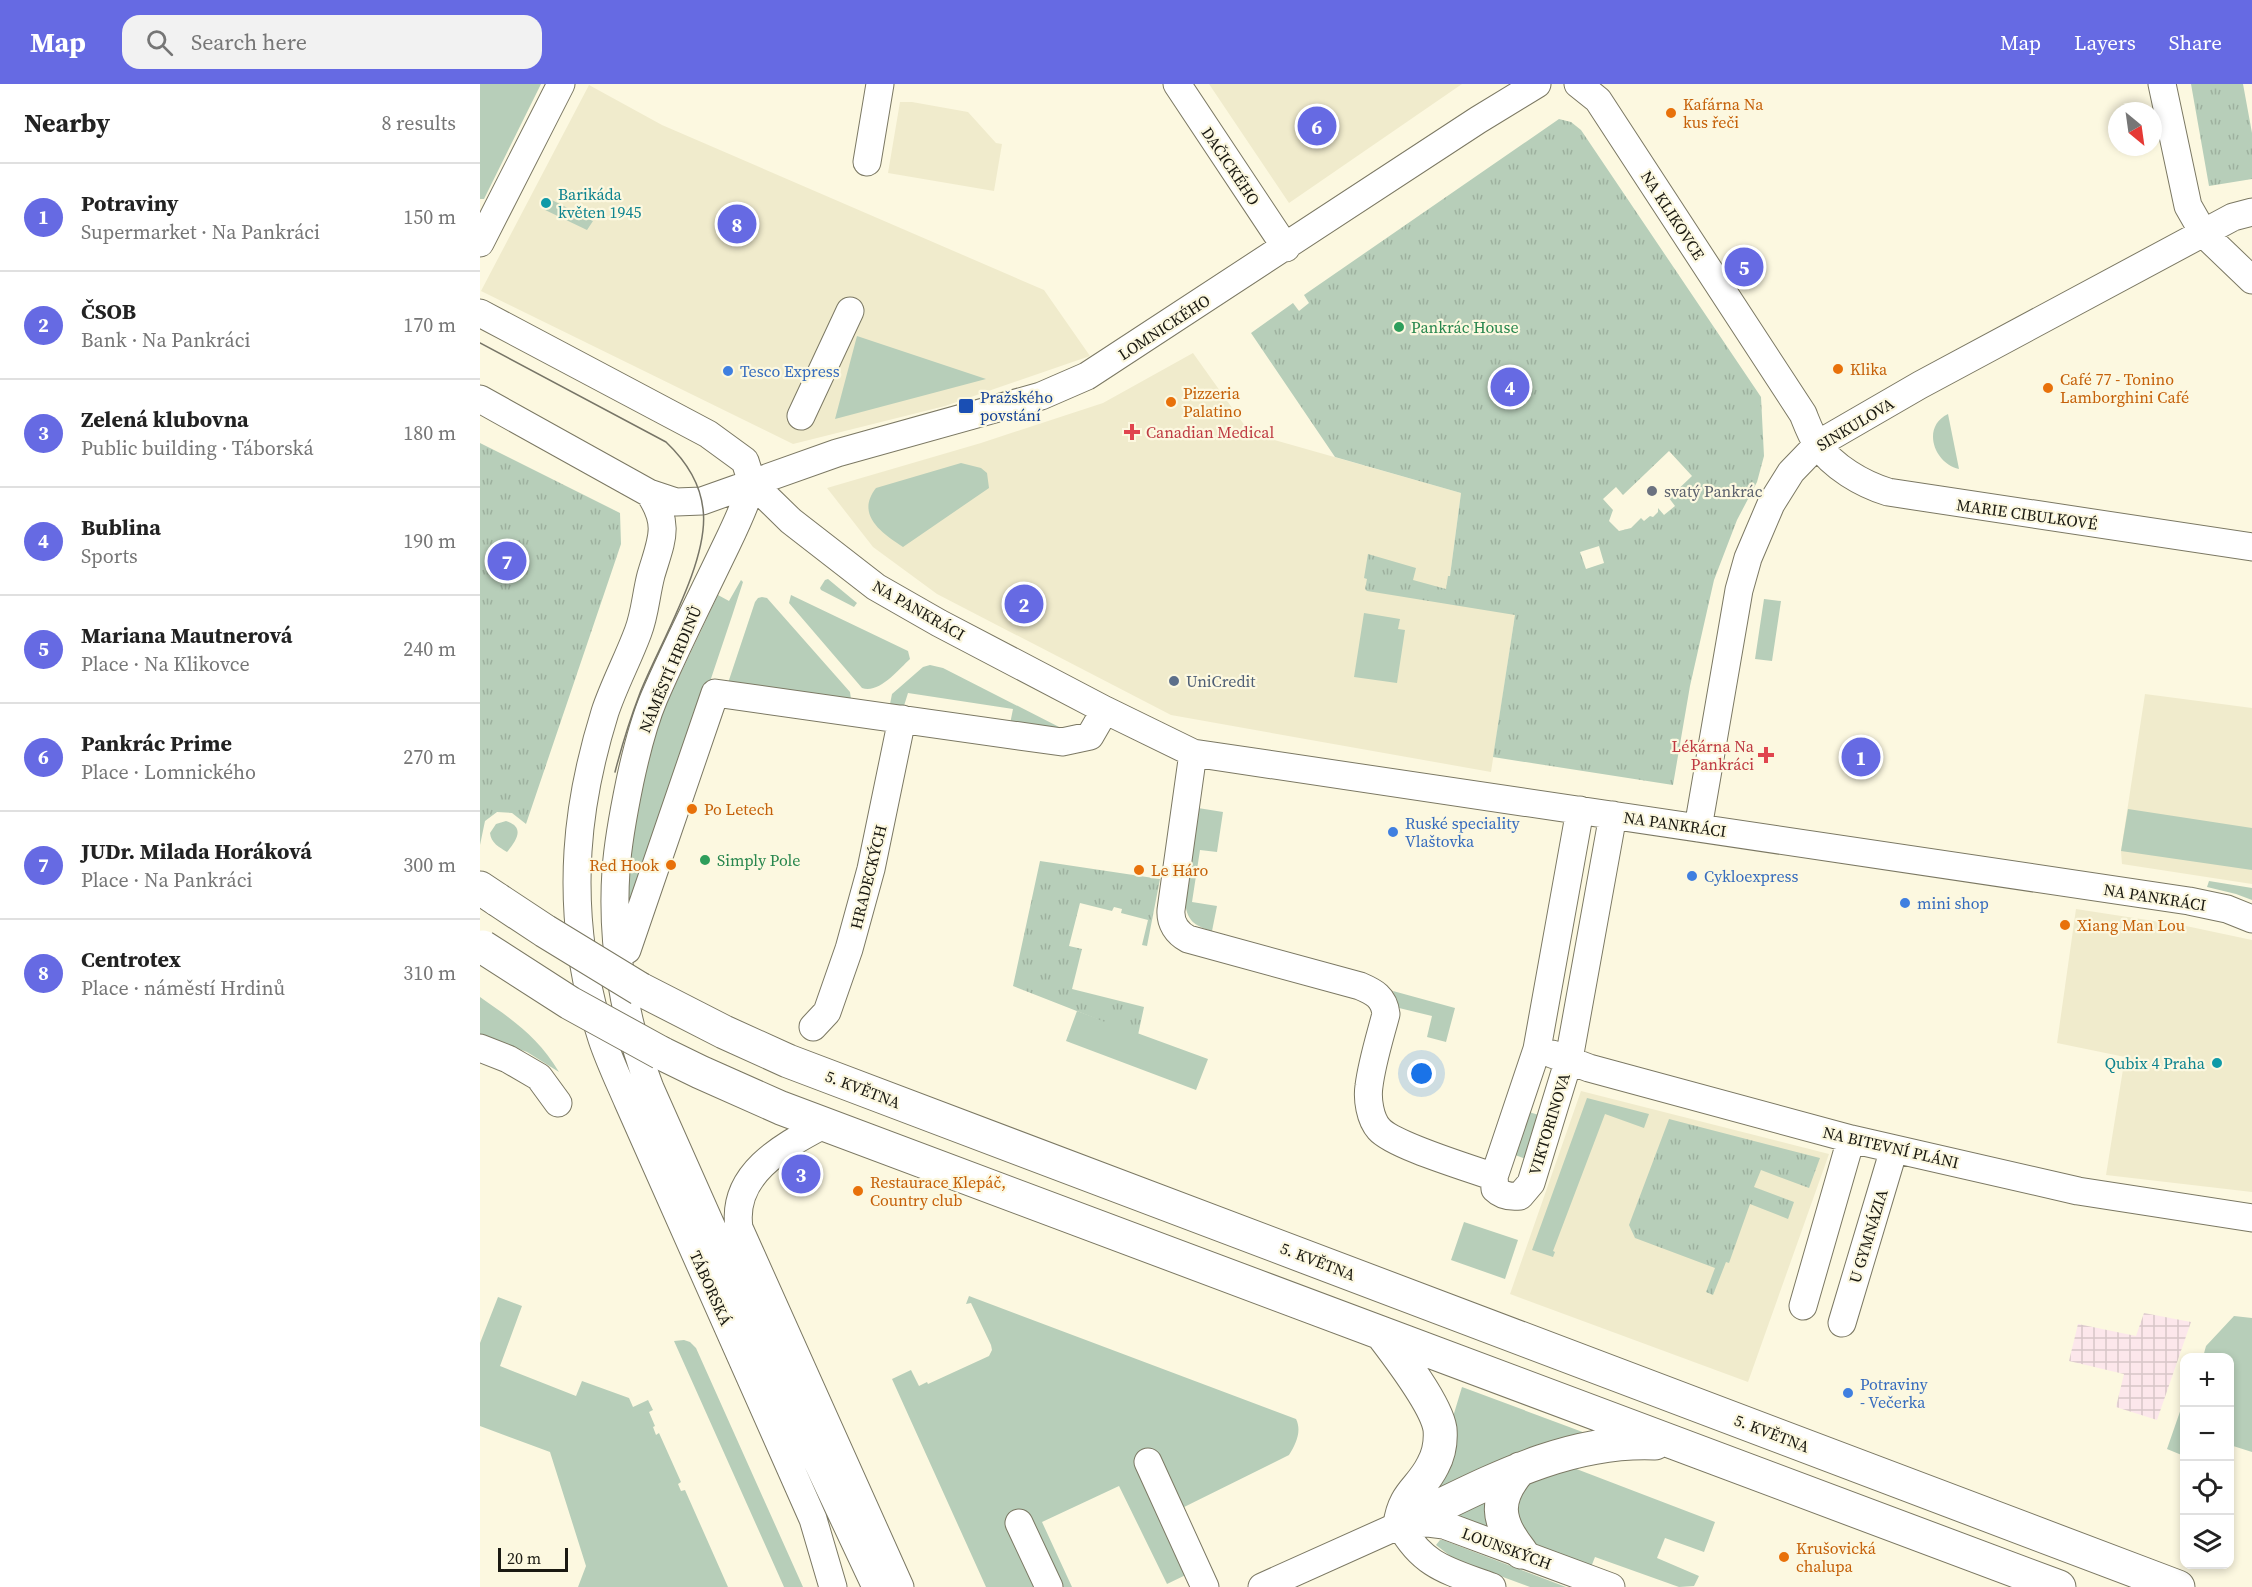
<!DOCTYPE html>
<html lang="en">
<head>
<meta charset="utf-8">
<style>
	:root { --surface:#fff; --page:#f2f2f2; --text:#222; --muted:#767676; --line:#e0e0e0; --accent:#666ae3 }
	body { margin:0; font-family:"Source Serif 4",serif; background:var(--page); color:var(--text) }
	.controls { position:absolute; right:18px; bottom:18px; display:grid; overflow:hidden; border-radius:12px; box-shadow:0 3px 9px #0003 }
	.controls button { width:54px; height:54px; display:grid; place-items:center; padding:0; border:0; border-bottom:2px solid var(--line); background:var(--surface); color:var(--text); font:30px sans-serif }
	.compass { position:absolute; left:1628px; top:18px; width:54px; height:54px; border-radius:50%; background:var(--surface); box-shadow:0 3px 9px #0003; rotate:151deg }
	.scale { position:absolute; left:18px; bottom:15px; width:70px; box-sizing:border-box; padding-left:6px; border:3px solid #1a1911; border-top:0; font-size:16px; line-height:21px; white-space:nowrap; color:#1a1911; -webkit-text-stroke:4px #fcf8e0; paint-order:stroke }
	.you { position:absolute; left:942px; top:990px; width:21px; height:21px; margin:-15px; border:4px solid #fff; border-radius:50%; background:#1a73e8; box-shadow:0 0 0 9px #1a73e833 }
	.badge { display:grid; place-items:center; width:39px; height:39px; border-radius:50%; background:var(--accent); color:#fff; font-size:20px; font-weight:700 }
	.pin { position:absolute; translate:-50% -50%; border:3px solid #fff; box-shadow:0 2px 6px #0006 }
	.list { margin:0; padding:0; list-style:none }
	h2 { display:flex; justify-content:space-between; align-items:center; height:78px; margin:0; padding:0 24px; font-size:26px }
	h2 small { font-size:20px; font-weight:400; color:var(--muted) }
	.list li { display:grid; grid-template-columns:39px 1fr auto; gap:18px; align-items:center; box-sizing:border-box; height:108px; padding:0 24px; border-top:2px solid var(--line) }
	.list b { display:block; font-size:22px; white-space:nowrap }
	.list p { margin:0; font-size:20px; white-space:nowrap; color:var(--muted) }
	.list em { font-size:20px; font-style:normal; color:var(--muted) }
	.icon { flex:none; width:33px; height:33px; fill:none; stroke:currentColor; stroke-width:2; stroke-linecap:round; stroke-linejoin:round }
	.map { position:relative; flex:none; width:1772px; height:1503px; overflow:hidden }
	header { display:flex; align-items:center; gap:36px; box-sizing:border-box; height:84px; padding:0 30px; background:var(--accent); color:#fff }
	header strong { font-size:28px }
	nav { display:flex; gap:33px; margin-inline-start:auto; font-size:21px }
	.search { width:420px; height:54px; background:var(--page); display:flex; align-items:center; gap:15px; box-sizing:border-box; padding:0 21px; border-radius:18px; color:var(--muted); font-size:22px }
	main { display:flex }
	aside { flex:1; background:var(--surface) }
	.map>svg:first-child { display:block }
	.built { fill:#f0ebcc }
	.industrial { fill:url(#industrial-grid) }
	.green { fill:#b7ceb9 }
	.park { fill:url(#park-tufts); fill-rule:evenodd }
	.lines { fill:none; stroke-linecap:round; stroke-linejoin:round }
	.minor-casing { stroke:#7b7863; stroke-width:29 }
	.major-casing { stroke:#7b7863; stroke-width:35 }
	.minor { stroke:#fff; stroke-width:27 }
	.major { stroke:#fff; stroke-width:33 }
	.tram { stroke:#777567; stroke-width:1.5 }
	.major-bridge-casing { stroke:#7b7863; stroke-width:35; stroke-linecap:butt }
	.major-bridge { stroke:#fff; stroke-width:33 }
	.food-dot { fill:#e8710a; stroke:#fcf8e0; stroke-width:2 }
	.culture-dot { fill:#0f9aa8; stroke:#fcf8e0; stroke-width:2 }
	.leisure-dot { fill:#2e9e5b; stroke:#fcf8e0; stroke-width:2 }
	.shop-dot { fill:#3f7fe0; stroke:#fcf8e0; stroke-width:2 }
	.transit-dot { fill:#1a4fb4; stroke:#fcf8e0; stroke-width:2 }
	.health-dot { fill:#e0444e; stroke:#fcf8e0; stroke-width:2 }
	.worship-dot { fill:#6b7280; stroke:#fcf8e0; stroke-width:2 }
	.service-dot { fill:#5c6f8a; stroke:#fcf8e0; stroke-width:2 }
	.labels { text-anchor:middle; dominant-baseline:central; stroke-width:4.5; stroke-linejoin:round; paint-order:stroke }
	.food-label { font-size:16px; fill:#c56008; stroke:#fcf8e0; text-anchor:start }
	.street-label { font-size:16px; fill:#1a1911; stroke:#fcf8e0 }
	.culture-label { font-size:16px; fill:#0d838f; stroke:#fcf8e0; text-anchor:start }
	.leisure-label { font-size:16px; fill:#27864d; stroke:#fcf8e0; text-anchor:start }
	.shop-label { font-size:16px; fill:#366cbe; stroke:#fcf8e0; text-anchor:start }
	.transit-label { font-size:16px; fill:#164399; stroke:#fcf8e0; text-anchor:start }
	.health-label { font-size:16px; fill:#be3a42; stroke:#fcf8e0; text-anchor:start }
	.worship-label { font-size:16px; fill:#5b616d; stroke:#fcf8e0; text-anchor:start }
	.service-label { font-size:16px; fill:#4e5e75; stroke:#fcf8e0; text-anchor:start }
</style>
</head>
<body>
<header>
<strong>Map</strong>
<div class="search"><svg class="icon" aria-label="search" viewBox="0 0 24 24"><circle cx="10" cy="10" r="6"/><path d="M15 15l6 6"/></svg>Search here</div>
<nav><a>Map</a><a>Layers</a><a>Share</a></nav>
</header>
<main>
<aside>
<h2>Nearby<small>8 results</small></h2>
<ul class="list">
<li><span class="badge">1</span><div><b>Potraviny</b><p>Supermarket · Na Pankráci</p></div><em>150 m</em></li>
<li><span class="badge">2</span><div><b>ČSOB</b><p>Bank · Na Pankráci</p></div><em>170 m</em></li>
<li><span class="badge">3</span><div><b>Zelená klubovna</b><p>Public building · Táborská</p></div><em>180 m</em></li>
<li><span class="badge">4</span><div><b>Bublina</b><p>Sports</p></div><em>190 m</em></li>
<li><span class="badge">5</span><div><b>Mariana Mautnerová</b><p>Place · Na Klikovce</p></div><em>240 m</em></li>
<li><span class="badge">6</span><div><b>Pankrác Prime</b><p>Place · Lomnického</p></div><em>270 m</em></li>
<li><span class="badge">7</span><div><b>JUDr. Milada Horáková</b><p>Place · Na Pankráci</p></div><em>300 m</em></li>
<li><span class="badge">8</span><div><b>Centrotex</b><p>Place · náměstí Hrdinů</p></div><em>310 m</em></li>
</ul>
</aside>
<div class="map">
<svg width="1772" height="1503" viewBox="0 0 1772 1503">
	<defs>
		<pattern id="industrial-grid" width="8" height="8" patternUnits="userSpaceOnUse" patternTransform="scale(1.5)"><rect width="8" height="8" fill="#fce7eb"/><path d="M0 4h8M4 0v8" fill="none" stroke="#d7c6c8"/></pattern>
		<pattern id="park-tufts" width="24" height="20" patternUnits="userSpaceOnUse" patternTransform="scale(1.5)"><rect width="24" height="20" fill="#b7ceb9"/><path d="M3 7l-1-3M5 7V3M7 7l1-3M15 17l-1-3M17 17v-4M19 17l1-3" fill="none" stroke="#9db09e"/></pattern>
	</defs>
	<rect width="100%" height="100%" fill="#fcf8e0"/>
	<path class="built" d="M 729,0 L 982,0 L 809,119 Z
		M 109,1 L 182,41 L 564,206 L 610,272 L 465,322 L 313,360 L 1,207 Z
		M 420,18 L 432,18 L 488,28 L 516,59 L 522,60 L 514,107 L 408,89 Z
		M 713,269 L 770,349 L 981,409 L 970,492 L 1035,531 L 1011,688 L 691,631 L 457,510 L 393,463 L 347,404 L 501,359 L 623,319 Z
		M 1665,610 L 1772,624 L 1772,800 L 1642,780 L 1641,767 Z
		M 1596,825 L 1706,842 L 1772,856 L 1772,1108 L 1626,1091 L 1645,973 L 1577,959 Z
		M 1101,1007 L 1349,1070 L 1268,1298 L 1030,1210 Z"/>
	<path class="industrial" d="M 1664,1229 L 1711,1238 L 1677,1336 L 1636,1323 L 1644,1290 L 1589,1277 L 1598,1240 L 1656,1252 Z"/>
	<path class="green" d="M 0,0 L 61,0 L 4,115 L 0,115 Z
		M 68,114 L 113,137 L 107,146 L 63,125 Z
		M 377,252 L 506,295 L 355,335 Z
		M 1468,330 L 1479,385 C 1454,379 1441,343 1468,330 Z
		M 481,379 L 501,384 L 507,389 L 509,404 L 423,463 C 402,449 375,431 396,404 Z
		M 348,495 L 377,519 L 374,523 L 341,506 L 340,504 L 345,496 Z
		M 261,496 L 263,498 L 252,532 L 147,845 L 143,764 L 171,652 L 238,511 L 249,517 Z
		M 311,511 L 428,567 L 430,575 C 418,586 399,610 382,604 L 309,519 Z
		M 282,513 L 287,514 L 370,608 L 371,615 L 248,599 L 275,518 L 278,514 Z
		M 1284,515 L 1301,517 L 1292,577 L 1275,575 Z
		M 884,529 L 920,535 L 918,545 L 925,546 L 917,599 L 874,593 Z
		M 450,581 L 463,584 L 583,645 L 530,640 L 533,625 L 428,609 L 423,625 L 410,620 L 412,610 L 443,583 Z
		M 718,724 L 743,728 L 737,768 L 720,766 L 712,818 L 737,822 L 732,847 C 714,842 706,836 705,816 Z
		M 1648,725 L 1772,744 L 1772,786 L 1641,767 Z
		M 26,737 C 46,743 36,757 27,768 C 19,763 11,759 10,749 L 16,740 Z
		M 1729,797 L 1772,804 L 1772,816 L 1756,810 L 1727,803 Z
		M 913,907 L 975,924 L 966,958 L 947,953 L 952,932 L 919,924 Z
		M 0,913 C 33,936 58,953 79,988 L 47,968 L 0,951 Z
		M 597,927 L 728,975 L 716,1006 L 586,957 Z
		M 1107,1014 L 1169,1030 L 1164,1044 L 1125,1030 L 1073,1167 L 1075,1168 L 1073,1173 L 1052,1166 Z
		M 1049,1028 L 1062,1032 L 1049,1076 L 1035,1071 Z
		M 984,1138 L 1038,1156 L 1025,1195 L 971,1176 Z
		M 489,1212 L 816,1335 C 822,1347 816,1360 809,1371 L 690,1430 L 714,1487 L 687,1500 L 639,1402 L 562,1438 L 592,1503 L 506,1503 L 412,1295 L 431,1286 L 439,1302 L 447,1298 L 448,1300 L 509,1272 L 512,1266 L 511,1261 L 491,1219 L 486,1220 Z
		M 18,1213 L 42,1222 L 20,1282 L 96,1312 L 102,1297 L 149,1314 L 153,1323 L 168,1316 L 173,1326 L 169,1328 L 175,1342 L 173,1343 L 176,1351 L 179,1349 L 201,1398 L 198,1400 L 201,1407 L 205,1406 L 248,1503 L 98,1503 L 106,1482 L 70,1368 L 0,1342 L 0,1259 Z
		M 1754,1232 L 1772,1234 L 1772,1368 L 1750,1361 L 1750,1274 L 1723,1273 L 1726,1262 Z
		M 204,1256 L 210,1258 L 216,1264 L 323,1503 L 304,1503 L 194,1257 Z
		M 982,1303 L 1108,1350 L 935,1421 L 972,1336 Z
		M 1704,1316 L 1704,1372 L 1687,1365 Z
		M 1086,1381 L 1235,1438 L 1224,1468 L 1185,1454 L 1177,1474 L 1219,1492 L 1214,1502 L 1199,1503 L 1115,1473 L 1109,1488 L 1043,1455 L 1034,1414 L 1039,1403 Z
		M 1009,1412 L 1012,1448 L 967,1432 Z
		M 960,1456 L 963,1456 L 1086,1503 L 1050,1503 L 974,1475 L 956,1461 Z"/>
	<path class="park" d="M 1711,0 L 1763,0 L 1772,49 L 1772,95 L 1729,102 Z
		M 1079,35 L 1091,38 L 1101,46 L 1281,313 L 1284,372 L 1277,398 L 1257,436 L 1234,496 L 1210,602 L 1193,701 L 1013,673 L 1035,531 L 887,507 L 885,505 L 887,495 L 884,494 L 888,470 L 936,484 L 933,496 L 966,505 L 968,492 L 970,492 L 981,409 L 855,373 L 771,249 L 813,219 L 819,227 L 829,219 L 824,211 ZM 1189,367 L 1212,392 L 1189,414 L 1195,422 L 1184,431 L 1178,424 L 1178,428 L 1173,433 L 1170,432 L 1164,437 L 1161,434 L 1151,444 L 1139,447 L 1129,437 L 1133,426 L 1123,415 L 1136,403 L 1143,411 ZM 1119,462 L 1124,479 L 1106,485 L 1100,468 Z
		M 0,359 L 140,429 L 141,460 L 46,740 L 32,729 L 17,728 L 5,737 L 0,761 Z
		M 560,777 L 680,795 L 667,862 L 662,861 L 668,836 L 641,829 L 642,825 L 634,823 L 632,827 L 600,819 L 589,862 L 602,865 L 592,905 L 664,923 L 658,951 L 533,902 Z
		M 1189,1035 L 1340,1074 L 1329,1104 L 1281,1086 L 1274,1103 L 1314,1118 L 1308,1135 L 1270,1120 L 1249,1179 L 1246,1178 L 1233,1211 L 1226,1208 L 1235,1184 L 1155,1154 L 1149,1141 Z"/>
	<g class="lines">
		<g class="minor-casing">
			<path id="minor" d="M 697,0 L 806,164
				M 1098,0 L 1118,16 L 1323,330 C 1327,340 1331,351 1337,360 C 1353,383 1382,400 1408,408 L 1772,463
				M 1682,0 L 1708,122 L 1724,150 L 1772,196
				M 387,78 L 400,0
				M 0,159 L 81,0
				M 0,229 L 228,350 L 265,377 L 272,399 L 311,437 L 396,503 L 459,539 L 625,626 L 713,669 L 1709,817 L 1747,825 L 1772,835
				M 0,315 L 169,409 L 196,418 L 222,417 L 357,369 L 561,312 L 607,292 L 998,36 L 1057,0
				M 321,332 L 370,227
				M 272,399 C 265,424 253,447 242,470 C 219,518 195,565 174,614 C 163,640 156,669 150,697 C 144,726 138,756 136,786 C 131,859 144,936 170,1004 L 318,1337 L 396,1503
				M 169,409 C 191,441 181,457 171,491 C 166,510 165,530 158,548 C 148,575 134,601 125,628 C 111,673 101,719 98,767 C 94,831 102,893 122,955 C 129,976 139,997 148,1018 L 333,1435 L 353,1503
				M 713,669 L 691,826 C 690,839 697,849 708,855 L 880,902 C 894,908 904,913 906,930 C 900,953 892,978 889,1002 C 887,1015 890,1035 899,1045 C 914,1062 990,1084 1014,1093
				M 1100,726 L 1057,965 L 1014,1093 L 1015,1105 C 1022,1112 1031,1113 1040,1112 L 1051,1099 L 1089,975 L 1133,731
				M 1218,744 L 1259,506 L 1268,474 L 1291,420 L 1311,388 L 1338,360 L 1440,301 L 1753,133 L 1772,128
				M 147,866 L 235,609 L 582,658 L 610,652 L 625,626
				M 333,943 L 347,928 L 369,865 L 391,785 L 422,635
				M 0,964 L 28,975 L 59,993 L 78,1019
				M 1072,970 L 1109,984 L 1371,1055 L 1598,1107 L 1772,1134
				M 345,1040 C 304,1062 251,1089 259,1144 L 420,1503
				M 1323,1222 L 1371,1055
				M 1362,1239 L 1414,1065
				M 668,1378 L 725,1503
				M 539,1439 L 569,1503
				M 920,1441 C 943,1483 969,1487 1012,1503
				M 782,1503 L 920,1441 L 948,1439 L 964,1441 L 1131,1503"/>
		</g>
		<g class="major-casing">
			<path id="major" d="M 0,804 L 18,816
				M 160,905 L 244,948 L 308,977 L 1698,1503
				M 181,969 L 220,988 L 301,1024 L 1579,1503
				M 902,1250 C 918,1271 956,1320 960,1345 C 961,1357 959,1370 953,1381 C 941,1406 924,1409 920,1441
				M 1040,1385 C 1014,1415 1016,1437 1041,1468
				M 920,1441 C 1001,1403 1082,1355 1175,1359"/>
		</g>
		<use href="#minor" class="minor"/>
		<use href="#major" class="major"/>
		<path class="tram" d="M 0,259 L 186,358 C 205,376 220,398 223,425 C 230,476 179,561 160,609 C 150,635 142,661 135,688"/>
		<g class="major-bridge-casing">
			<path id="major-bridge" d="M 18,816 L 65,847 L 160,905
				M 3,863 L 90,919 L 181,969"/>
		</g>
		<use href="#major-bridge" class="major-bridge"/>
	</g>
	<g class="food-dot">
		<circle cx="1191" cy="29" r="6"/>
		<circle cx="1358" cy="285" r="6"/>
		<circle cx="1568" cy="304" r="6"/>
		<circle cx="691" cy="318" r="6"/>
		<circle cx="212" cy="725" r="6"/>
		<circle cx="191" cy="781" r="6"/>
		<circle cx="659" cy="786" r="6"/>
		<circle cx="1585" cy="841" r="6"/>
		<circle cx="378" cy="1107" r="6"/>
		<circle cx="1304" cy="1473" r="6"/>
	</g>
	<g class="culture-dot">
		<circle cx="66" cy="119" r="6"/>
		<circle cx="1737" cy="979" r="6"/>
	</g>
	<g class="leisure-dot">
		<circle cx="919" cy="243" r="6"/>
		<circle cx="225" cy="776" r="6"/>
	</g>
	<g class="shop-dot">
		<circle cx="248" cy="287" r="6"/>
		<circle cx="913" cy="748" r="6"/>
		<circle cx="1212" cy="792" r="6"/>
		<circle cx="1425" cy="819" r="6"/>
		<circle cx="1368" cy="1309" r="6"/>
	</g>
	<rect class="transit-dot" x="478" y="314" width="16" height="16" rx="3"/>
	<g class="health-dot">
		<path d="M649 339h6v6h6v6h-6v6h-6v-6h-6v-6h6z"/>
		<path d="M1283 662h6v6h6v6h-6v6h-6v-6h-6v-6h6z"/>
	</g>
	<circle class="worship-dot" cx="1172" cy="407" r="6"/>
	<circle class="service-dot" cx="694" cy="597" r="6"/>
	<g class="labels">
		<g class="food-label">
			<text x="1203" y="20">Kafárna Na<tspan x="1203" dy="18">kus řeči</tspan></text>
			<text x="1370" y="285">Klika</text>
			<text x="1580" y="295">Café 77 - Tonino<tspan x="1580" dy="18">Lamborghini Café</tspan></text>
			<text x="703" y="309">Pizzeria<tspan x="703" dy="18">Palatino</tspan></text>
			<text x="224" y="725">Po Letech</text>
			<text x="179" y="781" text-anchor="end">Red Hook</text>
			<text x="671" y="786">Le Háro</text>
			<text x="1597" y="841">Xiang Man Lou</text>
			<text x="390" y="1098">Restaurace Klepáč,<tspan x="390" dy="18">Country club</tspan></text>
			<text x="1316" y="1464">Krušovická<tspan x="1316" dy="18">chalupa</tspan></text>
		</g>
		<g class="street-label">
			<text transform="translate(751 82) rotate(56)">DAČICKÉHO</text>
			<text transform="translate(1193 131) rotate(57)">NA KLIKOVCE</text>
			<text transform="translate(684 243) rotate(-33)">LOMNICKÉHO</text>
			<text transform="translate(1375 340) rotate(-31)">SINKULOVA</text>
			<text transform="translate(1547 430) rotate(8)">MARIE CIBULKOVÉ</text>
			<text transform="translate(439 526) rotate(30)">NA PANKRÁCI</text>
			<text transform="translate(190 585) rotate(-67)">NÁMĚSTÍ HRDINŮ</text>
			<text transform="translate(1195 740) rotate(8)">NA PANKRÁCI</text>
			<text transform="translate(388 793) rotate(-76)">HRADECKÝCH</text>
			<text transform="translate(1675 813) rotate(9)">NA PANKRÁCI</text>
			<text transform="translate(383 1005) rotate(21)">5. KVĚTNA</text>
			<text transform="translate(1069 1040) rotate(-73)">VIKTORINOVA</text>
			<text transform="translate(1411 1063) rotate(13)">NA BITEVNÍ PLÁNI</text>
			<text transform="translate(1388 1152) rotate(-73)">U GYMNÁZIA</text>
			<text transform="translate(838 1177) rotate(21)">5. KVĚTNA</text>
			<text transform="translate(231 1204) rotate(66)">TÁBORSKÁ</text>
			<text transform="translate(1292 1349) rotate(21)">5. KVĚTNA</text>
			<text transform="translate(1027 1464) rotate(20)">LOUNSKÝCH</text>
		</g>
		<g class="culture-label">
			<text x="78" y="110">Barikáda<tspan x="78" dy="18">květen 1945</tspan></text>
			<text x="1725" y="979" text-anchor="end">Qubix 4 Praha</text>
		</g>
		<g class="leisure-label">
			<text x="931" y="243">Pankrác House</text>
			<text x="237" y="776">Simply Pole</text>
		</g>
		<g class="shop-label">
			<text x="260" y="287">Tesco Express</text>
			<text x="925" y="739">Ruské speciality<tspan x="925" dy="18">Vlaštovka</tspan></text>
			<text x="1224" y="792">Cykloexpress</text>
			<text x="1437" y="819">mini shop</text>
			<text x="1380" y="1300">Potraviny<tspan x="1380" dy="18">- Večerka</tspan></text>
		</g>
		<g class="transit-label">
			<text x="500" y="313">Pražského<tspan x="500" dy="18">povstání</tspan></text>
		</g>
		<g class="health-label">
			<text x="666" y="348">Canadian Medical</text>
			<text x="1274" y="662" text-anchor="end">Lékárna Na<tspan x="1274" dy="18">Pankráci</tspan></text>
		</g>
		<g class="worship-label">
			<text x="1184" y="407">svatý Pankrác</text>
		</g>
		<g class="service-label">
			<text x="706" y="597">UniCredit</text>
		</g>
	</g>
</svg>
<div class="controls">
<button>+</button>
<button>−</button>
<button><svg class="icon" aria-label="locate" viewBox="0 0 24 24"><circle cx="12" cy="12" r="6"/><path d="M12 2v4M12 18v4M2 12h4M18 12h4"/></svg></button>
<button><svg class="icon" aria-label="layers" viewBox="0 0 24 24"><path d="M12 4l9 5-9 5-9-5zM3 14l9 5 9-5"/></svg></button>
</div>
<svg class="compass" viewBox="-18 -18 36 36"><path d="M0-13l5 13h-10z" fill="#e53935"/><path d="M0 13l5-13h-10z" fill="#767676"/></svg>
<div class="scale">20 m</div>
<div class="you"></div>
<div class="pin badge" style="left:1381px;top:673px">1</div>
<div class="pin badge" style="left:544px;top:520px">2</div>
<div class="pin badge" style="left:321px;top:1090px">3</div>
<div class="pin badge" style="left:1030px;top:303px">4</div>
<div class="pin badge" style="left:1264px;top:183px">5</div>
<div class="pin badge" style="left:837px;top:42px">6</div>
<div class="pin badge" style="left:27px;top:477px">7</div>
<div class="pin badge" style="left:257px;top:140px">8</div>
</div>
</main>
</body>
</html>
